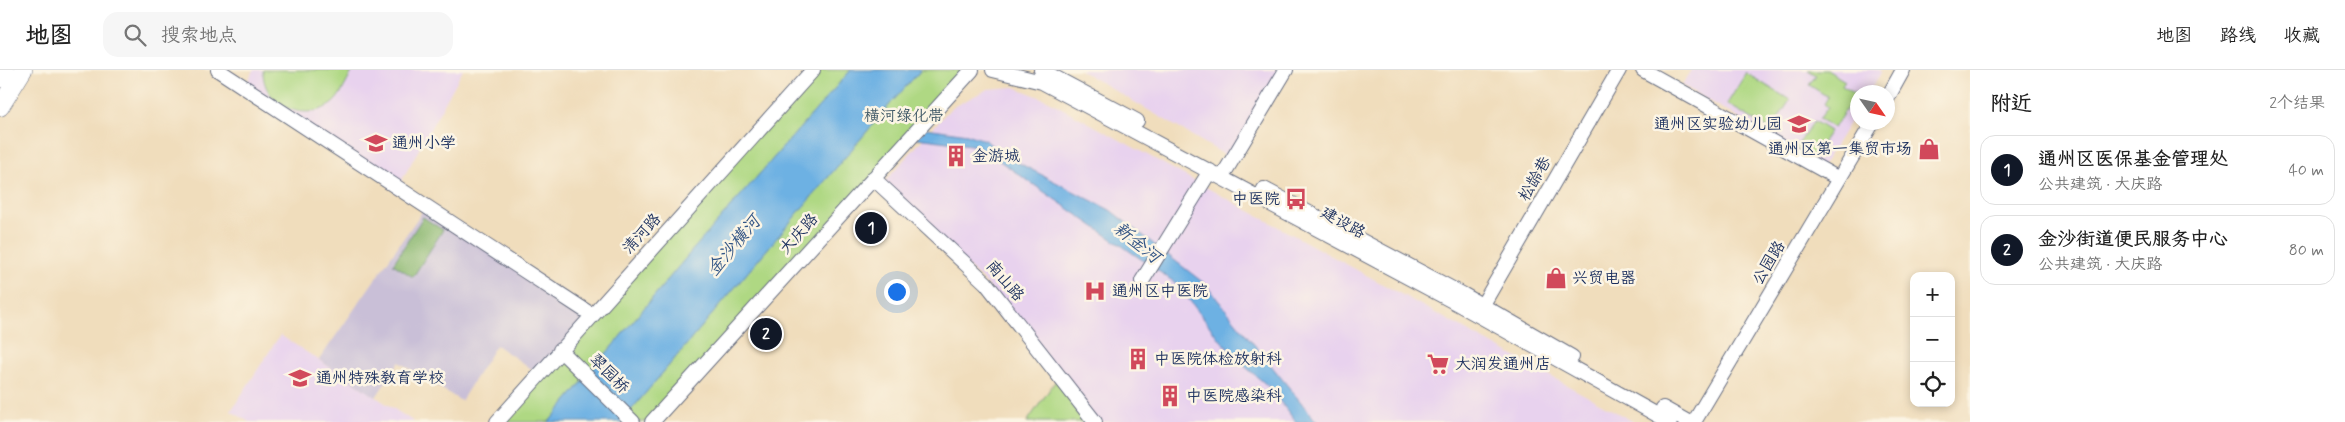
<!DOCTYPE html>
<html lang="zh">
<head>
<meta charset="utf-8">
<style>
	:root { --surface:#fff; --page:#f6f6f6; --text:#222; --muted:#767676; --line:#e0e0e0; --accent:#111827 }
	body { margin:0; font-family:Mynerve,"LXGW WenKai TC",sans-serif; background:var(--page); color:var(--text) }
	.controls { position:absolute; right:15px; bottom:15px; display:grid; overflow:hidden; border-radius:10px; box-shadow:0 2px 8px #0003 }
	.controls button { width:45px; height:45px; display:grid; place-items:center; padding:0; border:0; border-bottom:1px solid var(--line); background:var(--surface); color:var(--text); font:25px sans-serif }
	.compass { position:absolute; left:1850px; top:15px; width:45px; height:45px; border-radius:50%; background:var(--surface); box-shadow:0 2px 8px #0003; rotate:124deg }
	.you { position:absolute; left:896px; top:221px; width:18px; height:18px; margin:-12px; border:4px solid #fff; border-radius:50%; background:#1a73e8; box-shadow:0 0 0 8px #1a73e833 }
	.badge { display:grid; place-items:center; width:32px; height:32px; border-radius:50%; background:var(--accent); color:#fff; font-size:16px; font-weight:700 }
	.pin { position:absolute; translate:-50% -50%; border:2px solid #fff; box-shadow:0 1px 5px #0006 }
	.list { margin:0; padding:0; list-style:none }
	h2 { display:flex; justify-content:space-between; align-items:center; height:65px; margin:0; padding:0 20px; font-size:21px }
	h2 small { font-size:16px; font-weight:400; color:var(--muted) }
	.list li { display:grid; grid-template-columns:32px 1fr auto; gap:15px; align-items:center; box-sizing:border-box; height:70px; margin:0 10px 10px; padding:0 10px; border:1px solid var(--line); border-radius:15px }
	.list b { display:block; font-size:19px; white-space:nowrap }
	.list p { margin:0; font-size:16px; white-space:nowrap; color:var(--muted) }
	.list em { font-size:16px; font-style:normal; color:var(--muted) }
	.icon { flex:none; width:28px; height:28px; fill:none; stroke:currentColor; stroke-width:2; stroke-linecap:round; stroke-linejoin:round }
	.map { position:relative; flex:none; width:1970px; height:352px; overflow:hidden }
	header { display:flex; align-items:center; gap:30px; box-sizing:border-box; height:70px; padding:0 25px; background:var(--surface); border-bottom:1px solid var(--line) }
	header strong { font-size:24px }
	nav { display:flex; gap:28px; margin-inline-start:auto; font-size:18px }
	.search { width:350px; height:45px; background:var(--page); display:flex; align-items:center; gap:12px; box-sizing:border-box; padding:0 18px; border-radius:15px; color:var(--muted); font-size:19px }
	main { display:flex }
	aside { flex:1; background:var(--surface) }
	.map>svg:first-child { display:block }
	.built { fill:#e8d2ee }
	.industrial { fill:#c9bfd7 }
	.green { fill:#afd883; stroke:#658470 }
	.forest { fill:#8bb871; stroke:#537468 }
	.water { fill:#6db1e3; stroke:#4470a0 }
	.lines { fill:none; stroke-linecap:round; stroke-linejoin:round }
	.minor-casing { stroke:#666c7f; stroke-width:16 }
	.major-casing { stroke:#666c7f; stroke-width:19 }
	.minor { stroke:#fff; stroke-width:14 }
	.major { stroke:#fff; stroke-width:18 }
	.labels { text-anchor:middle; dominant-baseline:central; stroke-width:5; stroke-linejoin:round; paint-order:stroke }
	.park-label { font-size:16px; fill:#405967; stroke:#fcf5e5 }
	.poi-label { font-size:16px; fill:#1b2f5e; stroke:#fcf5e5; text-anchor:start }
	.street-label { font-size:16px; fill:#1b2f5e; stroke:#fcf5e5 }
	.water-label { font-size:18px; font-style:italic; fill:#345686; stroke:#fcf5e5 }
</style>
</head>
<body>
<header>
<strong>地图</strong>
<div class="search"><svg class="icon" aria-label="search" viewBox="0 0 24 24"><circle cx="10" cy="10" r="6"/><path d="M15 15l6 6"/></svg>搜索地点</div>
<nav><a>地图</a><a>路线</a><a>收藏</a></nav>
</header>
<main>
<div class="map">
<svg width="1970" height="352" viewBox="0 0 1970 352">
	<rect width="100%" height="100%" fill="#fcf5e5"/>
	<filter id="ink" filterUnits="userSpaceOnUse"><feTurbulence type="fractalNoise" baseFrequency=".02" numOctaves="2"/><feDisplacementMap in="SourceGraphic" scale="10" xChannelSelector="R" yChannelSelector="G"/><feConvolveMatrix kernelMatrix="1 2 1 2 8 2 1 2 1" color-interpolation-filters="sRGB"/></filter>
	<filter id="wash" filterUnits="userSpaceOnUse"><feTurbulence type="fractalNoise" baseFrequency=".0096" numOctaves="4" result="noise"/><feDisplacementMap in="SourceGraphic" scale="20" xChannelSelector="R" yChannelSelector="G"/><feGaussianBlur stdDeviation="1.12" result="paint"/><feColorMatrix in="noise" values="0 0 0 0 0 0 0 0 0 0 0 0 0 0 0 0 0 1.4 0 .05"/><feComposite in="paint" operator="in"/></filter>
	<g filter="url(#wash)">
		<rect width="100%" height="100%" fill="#f0ddbc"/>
		<path class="built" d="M 253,0 L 463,0 L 398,117 L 247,14 Z
			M 1080,0 L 1282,0 L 1230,88 Z
			M 1691,0 L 1879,0 L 1881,3 L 1869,22 L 1858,22 L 1857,40 L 1822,97 L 1682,15 Z
			M 1014,17 L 1047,30 L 1634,352 L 1027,352 L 1059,306 L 986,213 L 881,116 L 951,38 L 988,19 Z
			M 280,265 L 376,327 L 414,352 L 249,352 L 231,341 Z"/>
		<path class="industrial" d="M 426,136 L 592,245 L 539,304 L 496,275 L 461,331 L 399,292 L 376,327 L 319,290 Z"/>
		<path class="green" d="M 263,0 L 353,0 C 347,11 340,29 330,35 C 301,53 262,34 263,0 Z
			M 813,0 L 851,0 L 690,183 L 549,352 L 498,352 Z
			M 921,0 L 972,0 L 652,352 L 621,352 L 891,33 Z
			M 1808,0 L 1827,0 L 1845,11 L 1842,16 L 1856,24 L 1834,58 L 1819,49 L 1828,37 L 1824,34 L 1828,27 L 1809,15 L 1816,5 Z
			M 1746,3 L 1790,30 L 1771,60 L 1727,34 Z
			M 1814,51 L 1830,61 L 1812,89 L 1795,79 Z
			M 1059,306 L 1095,352 L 1027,352 Z"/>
		<path class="forest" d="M 423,147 L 443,160 L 413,207 L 393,194 Z"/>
		<path class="water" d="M 851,0 L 921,0 L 891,33 L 621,352 L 549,352 L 690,183 Z
			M 926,58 L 967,64 L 985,70 L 1005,86 L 1110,140 L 1205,214 L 1317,352 L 1296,352 L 1268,316 L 1241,293 L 1217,266 L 1177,214 L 978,76 L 917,68 Z"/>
	</g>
	<g filter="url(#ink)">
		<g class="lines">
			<g class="minor-casing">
				<path id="minor" d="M 218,0 L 592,245
					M 993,0 L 1042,12 L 1458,234 L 1670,352
					M 1041,0 L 1137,51
					M 1643,0 L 1839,109
					M 1888,27 L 1903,0
					M 1226,100 L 1286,0
					M 873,108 L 986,213 L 1095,352
					M 1264,119 L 1464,225 L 1572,287
					M 1142,211 L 1210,101
					M 1482,236 L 1619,0
					M 560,280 L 633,352
					M 1663,338 L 1688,352
					M 497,352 L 813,0
					M 652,352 L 972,0
					M 1694,352 L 1873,52"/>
			</g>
			<g class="major-casing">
				<path id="major" d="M 0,8 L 5,0
					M 0,37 L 23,0"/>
			</g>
			<use href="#minor" class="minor"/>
			<use href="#major" class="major"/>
		</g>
	</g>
	<defs>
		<g id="school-bare" transform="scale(1.725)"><path d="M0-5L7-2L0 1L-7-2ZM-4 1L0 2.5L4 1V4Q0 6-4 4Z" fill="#d1495b" stroke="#fcf5e5" stroke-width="2.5" paint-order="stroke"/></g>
		<g id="shop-bare" transform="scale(1.725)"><path d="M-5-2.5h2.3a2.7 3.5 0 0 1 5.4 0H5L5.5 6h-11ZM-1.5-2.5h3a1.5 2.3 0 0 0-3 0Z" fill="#d1495b" stroke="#fcf5e5" stroke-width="2.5" paint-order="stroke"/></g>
		<g id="building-bare" transform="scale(1.725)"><path d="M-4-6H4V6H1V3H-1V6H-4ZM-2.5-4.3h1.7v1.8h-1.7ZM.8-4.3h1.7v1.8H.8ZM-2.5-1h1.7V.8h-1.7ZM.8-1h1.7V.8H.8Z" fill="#d1495b" stroke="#fcf5e5" stroke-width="2.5" paint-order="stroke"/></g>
		<g id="bus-bare" transform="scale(1.725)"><path d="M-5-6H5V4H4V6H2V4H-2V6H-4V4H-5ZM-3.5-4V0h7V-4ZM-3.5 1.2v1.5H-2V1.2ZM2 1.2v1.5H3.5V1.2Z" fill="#d1495b" stroke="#fcf5e5" stroke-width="2.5" paint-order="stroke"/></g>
		<g id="hospital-bare" transform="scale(1.725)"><path d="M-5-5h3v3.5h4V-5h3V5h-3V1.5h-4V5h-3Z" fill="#d1495b" stroke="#fcf5e5" stroke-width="2.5" paint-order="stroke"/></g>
		<g id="supermarket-bare" transform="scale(1.725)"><path d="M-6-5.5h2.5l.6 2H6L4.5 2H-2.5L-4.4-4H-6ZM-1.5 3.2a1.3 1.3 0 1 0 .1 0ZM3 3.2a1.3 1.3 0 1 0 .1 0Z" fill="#d1495b" stroke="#fcf5e5" stroke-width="2.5" paint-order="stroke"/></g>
	</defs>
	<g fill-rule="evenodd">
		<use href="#school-bare" x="1799" y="54"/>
		<use href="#school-bare" x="376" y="73"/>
		<use href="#shop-bare" x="1929" y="79"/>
		<use href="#building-bare" x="956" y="86"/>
		<use href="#bus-bare" x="1296" y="129"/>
		<use href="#shop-bare" x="1556" y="208"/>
		<use href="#hospital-bare" x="1095" y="221"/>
		<use href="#building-bare" x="1138" y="289"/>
		<use href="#supermarket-bare" x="1438" y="294"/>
		<use href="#school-bare" x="300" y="308"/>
		<use href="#building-bare" x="1170" y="326"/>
	</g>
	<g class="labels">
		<g class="park-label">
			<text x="904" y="46">横河绿化带</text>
		</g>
		<g class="poi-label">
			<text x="1782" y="54" text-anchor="end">通州区实验幼儿园</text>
			<text x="392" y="73">通州小学</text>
			<text x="1912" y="79" text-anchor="end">通州区第一集贸市场</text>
			<text x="972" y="86">金游城</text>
			<text x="1280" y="129" text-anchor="end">中医院</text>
			<text x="1572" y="208">兴贸电器</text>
			<text x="1112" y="221">通州区中医院</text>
			<text x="1154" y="289">中医院体检放射科</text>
			<text x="1455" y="294">大润发通州店</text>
			<text x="316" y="308">通州特殊教育学校</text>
			<text x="1186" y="326">中医院感染科</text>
		</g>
		<g class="street-label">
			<text transform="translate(1535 109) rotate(-60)">松龄巷</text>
			<text transform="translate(1343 153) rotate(29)">建设路</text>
			<text transform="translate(642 164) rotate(-48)">清河路</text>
			<text transform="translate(799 164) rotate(-48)">大庆路</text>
			<text transform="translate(1769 193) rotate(-59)">公园路</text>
			<text transform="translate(1005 211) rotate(49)">南山路</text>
			<text transform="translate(609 304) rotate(45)">翠园桥</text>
		</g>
		<g class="water-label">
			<text transform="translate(1137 173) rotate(39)">新金河</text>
			<text transform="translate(734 176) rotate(-50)">金沙横河</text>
		</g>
	</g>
</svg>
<div class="controls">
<button>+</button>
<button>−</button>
<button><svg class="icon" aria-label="locate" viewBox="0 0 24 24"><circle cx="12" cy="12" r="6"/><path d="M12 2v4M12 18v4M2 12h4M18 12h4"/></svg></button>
</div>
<svg class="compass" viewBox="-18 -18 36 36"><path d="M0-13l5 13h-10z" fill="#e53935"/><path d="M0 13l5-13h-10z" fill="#767676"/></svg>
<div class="you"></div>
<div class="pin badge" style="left:871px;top:158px">1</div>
<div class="pin badge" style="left:766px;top:264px">2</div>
</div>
<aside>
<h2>附近<small>2个结果</small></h2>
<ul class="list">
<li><span class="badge">1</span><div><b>通州区医保基金管理处</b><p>公共建筑 · 大庆路</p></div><em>40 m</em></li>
<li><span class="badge">2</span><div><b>金沙街道便民服务中心</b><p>公共建筑 · 大庆路</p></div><em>80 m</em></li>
</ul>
</aside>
</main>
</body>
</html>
